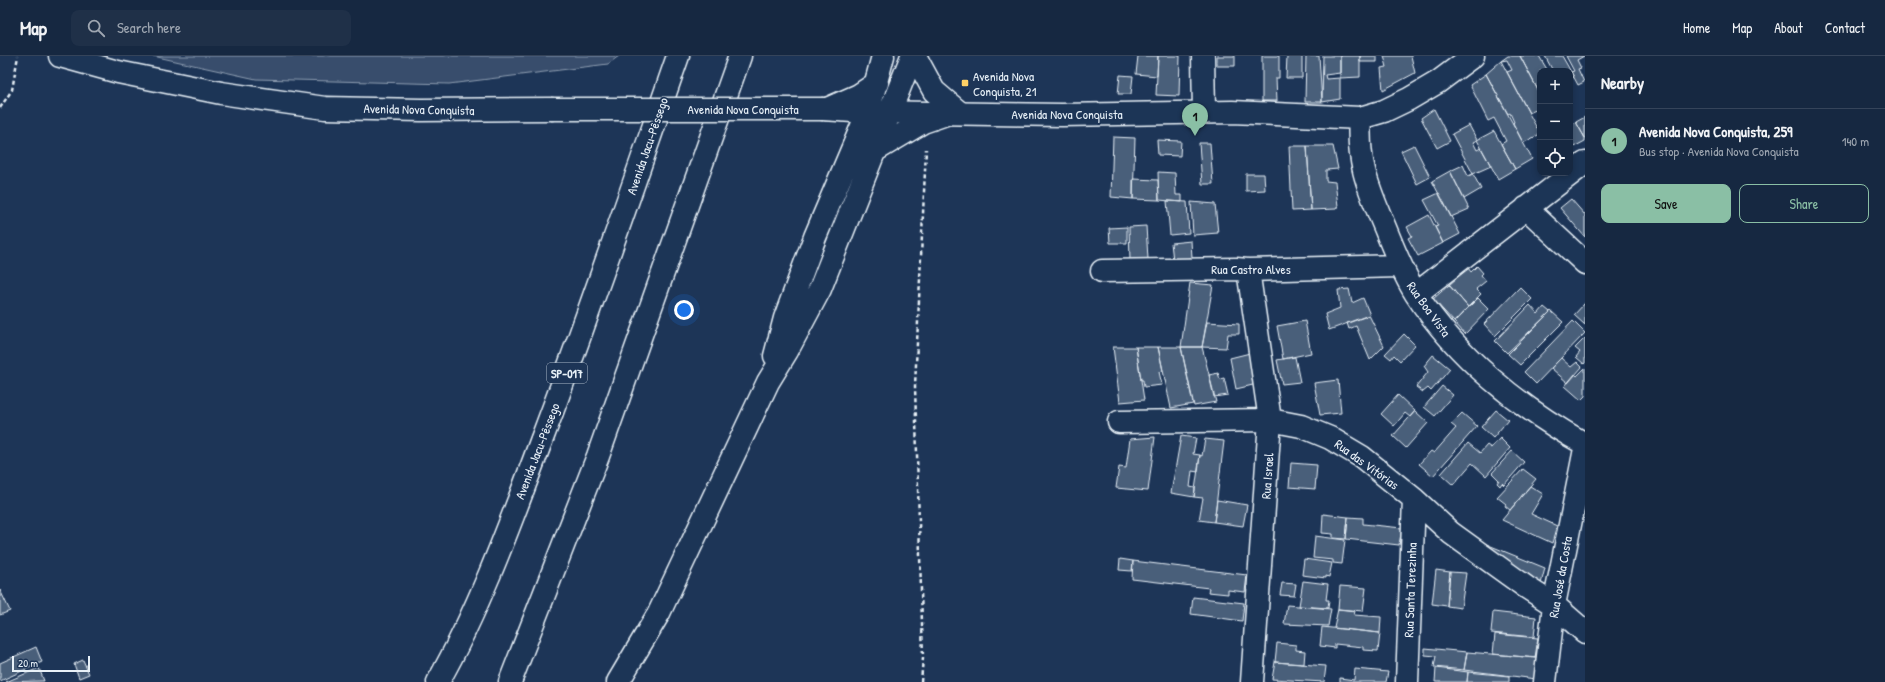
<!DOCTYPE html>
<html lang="en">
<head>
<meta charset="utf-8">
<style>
	:root { --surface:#162841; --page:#1f3048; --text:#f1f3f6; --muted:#9ea6b1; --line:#35445a; --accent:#8abfa5 }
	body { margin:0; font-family:"Patrick Hand",sans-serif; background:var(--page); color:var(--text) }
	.controls { position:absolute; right:12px; top:12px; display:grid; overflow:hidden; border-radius:8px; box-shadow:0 2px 6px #0003 }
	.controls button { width:36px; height:36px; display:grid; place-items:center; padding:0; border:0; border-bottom:1px solid var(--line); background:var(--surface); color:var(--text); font:20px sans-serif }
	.scale { position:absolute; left:12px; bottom:10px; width:78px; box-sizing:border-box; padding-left:4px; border:2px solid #e8f1f8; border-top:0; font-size:11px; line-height:14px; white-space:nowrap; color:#e8f1f8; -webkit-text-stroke:3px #1d3557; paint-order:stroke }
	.you { position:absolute; left:684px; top:254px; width:14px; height:14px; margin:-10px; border:3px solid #fff; border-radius:50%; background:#1a73e8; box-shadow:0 0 0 6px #1a73e833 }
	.badge { display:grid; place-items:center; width:26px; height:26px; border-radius:50%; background:var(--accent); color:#111; font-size:13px; font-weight:700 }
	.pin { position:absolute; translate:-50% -33px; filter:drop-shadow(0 1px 2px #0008) }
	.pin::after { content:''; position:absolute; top:21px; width:14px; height:12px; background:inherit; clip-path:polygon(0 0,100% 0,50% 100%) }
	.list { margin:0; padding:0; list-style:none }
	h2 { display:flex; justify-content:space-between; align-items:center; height:52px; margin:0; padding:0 16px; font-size:17px }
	h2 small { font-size:13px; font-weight:400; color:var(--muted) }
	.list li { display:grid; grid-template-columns:26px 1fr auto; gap:12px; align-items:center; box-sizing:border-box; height:64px; padding:0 16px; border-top:1px solid var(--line) }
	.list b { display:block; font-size:15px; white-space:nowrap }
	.list p { margin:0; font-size:13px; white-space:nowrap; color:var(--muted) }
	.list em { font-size:13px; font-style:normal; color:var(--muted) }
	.actions { display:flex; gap:8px; padding:12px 16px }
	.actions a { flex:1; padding:9px 0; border:1px solid var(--accent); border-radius:8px; text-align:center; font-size:14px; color:var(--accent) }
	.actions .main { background:var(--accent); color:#111 }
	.icon { flex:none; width:22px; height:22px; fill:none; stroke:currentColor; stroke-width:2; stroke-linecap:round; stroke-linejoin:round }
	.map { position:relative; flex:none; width:1585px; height:626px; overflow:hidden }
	header { display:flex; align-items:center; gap:24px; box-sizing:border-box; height:56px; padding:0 20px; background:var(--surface); border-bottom:1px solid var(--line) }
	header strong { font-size:19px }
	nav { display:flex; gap:22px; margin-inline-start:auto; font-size:14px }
	.search { width:280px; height:36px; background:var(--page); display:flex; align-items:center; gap:10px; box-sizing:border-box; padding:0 14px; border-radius:8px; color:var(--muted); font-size:15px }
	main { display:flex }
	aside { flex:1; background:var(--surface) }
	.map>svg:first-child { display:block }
	.green { fill:#374d6c; stroke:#909fb2 }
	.building { fill:#495e7a; stroke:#e8f1f8 }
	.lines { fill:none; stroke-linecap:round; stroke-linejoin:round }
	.street-casing { stroke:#e8f1f8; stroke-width:25 }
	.secondary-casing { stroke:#e8f1f8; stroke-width:25 }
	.highway-casing { stroke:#e8f1f8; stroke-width:25 }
	.path { stroke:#e8f1f8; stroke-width:2.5; stroke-dasharray:4 3; stroke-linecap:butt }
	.street { stroke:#1d3557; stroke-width:22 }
	.secondary { stroke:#1d3557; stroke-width:22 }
	.highway { stroke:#1d3557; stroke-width:22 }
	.street-bridge-casing { stroke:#e8f1f8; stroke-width:25; stroke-linecap:butt }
	.street-bridge { stroke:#1d3557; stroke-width:22 }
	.poi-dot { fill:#ffd166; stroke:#1d3557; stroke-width:1.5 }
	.labels { text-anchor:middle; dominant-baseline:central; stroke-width:3.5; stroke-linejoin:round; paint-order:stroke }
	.shield { fill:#1d3557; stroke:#abb9c8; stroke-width:1 }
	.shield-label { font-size:12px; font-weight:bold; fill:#e8f1f8 }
	.poi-label { font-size:13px; fill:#e8f1f8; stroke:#1d3557; text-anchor:start }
	.street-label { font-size:13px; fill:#e8f1f8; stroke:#1d3557 }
</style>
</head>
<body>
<header>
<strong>Map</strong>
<div class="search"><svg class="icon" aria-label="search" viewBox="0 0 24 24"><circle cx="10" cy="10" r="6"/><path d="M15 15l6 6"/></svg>Search here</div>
<nav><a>Home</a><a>Map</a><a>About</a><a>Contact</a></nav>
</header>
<main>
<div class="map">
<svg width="1585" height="626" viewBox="0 0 1585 626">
	<rect width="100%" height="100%" fill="#1d3557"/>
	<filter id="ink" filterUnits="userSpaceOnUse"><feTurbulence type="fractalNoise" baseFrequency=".025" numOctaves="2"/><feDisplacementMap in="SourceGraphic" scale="8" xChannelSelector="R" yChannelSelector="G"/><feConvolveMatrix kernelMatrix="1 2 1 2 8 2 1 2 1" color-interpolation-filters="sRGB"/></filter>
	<g filter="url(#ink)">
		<path class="green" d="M 153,0 L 619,0 L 608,8 L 449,28 L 256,23 Z"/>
		<path class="building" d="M 1138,0 L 1158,0 L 1157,20 L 1136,18 Z
			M 1158,0 L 1180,0 L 1179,40 L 1156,39 Z
			M 1217,0 L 1235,0 L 1235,10 L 1217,10 Z
			M 1262,0 L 1279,0 L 1279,22 L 1276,22 L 1277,45 L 1262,45 Z
			M 1287,0 L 1302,0 L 1302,22 L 1286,22 Z
			M 1306,0 L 1319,0 L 1322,46 L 1305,46 Z
			M 1323,0 L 1340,0 L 1340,17 L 1325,19 L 1326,23 L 1340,22 L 1340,43 L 1322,46 Z
			M 1340,0 L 1360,0 L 1360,21 L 1340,22 Z
			M 1360,0 L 1377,0 L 1377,6 L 1360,6 Z
			M 1384,0 L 1411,0 L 1415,17 L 1383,34 L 1381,12 L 1387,11 Z
			M 1508,0 L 1520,0 L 1540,38 L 1540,52 L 1529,57 L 1507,16 L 1512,14 L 1507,4 L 1501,5 Z
			M 1520,0 L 1539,0 L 1548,15 L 1540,15 L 1540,38 Z
			M 1545,0 L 1562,0 L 1574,21 L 1570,23 L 1570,15 L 1553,15 Z
			M 1566,0 L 1584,0 L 1577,4 L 1581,12 L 1578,13 L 1584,26 L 1578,29 L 1571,16 L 1574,15 Z
			M 1501,5 L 1540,78 L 1523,87 L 1513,67 L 1514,66 L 1510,57 L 1508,58 L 1486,18 Z
			M 1486,18 L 1532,103 L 1515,113 L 1501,88 L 1506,85 L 1494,62 L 1488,65 L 1470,29 Z
			M 1120,19 L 1133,20 L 1131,38 L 1118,38 Z
			M 1434,53 L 1450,85 L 1437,92 L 1421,62 Z
			M 1585,61 L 1585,82 L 1576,66 Z
			M 1576,66 L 1585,82 L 1585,85 L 1570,93 L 1570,70 Z
			M 1469,69 L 1477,84 L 1473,86 L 1477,94 L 1481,92 L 1491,110 L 1473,118 L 1452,78 Z
			M 1494,75 L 1515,113 L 1498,123 L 1477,84 Z
			M 1113,81 L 1135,82 L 1133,143 L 1111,141 Z
			M 1157,84 L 1181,85 L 1180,100 L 1158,99 Z
			M 1199,87 L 1210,87 L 1213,128 L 1202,128 Z
			M 1414,89 L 1430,121 L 1417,128 L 1401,95 Z
			M 1289,90 L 1307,90 L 1311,154 L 1292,155 Z
			M 1307,90 L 1333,90 L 1338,113 L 1326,114 L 1326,125 L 1335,126 L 1338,150 L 1336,153 L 1311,154 Z
			M 1463,109 L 1468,120 L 1473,118 L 1481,133 L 1464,143 L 1450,115 Z
			M 1450,115 L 1469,153 L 1451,161 L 1432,125 Z
			M 1158,116 L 1175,117 L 1176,139 L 1182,139 L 1182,146 L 1159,144 Z
			M 1246,118 L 1264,118 L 1265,134 L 1246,135 Z
			M 1133,123 L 1158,124 L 1159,144 L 1133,143 Z
			M 1439,137 L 1460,178 L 1443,187 L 1435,171 L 1438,170 L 1424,144 Z
			M 1571,143 L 1585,159 L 1585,181 L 1560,152 Z
			M 1167,145 L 1187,146 L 1189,177 L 1170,179 Z
			M 1191,146 L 1215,148 L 1218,177 L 1193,179 Z
			M 1429,159 L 1443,187 L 1418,200 L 1408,182 L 1412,180 L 1407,171 Z
			M 1146,170 L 1148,203 L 1130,204 L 1129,171 Z
			M 1127,171 L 1127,187 L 1110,187 L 1109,172 Z
			M 1191,185 L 1192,202 L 1173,204 L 1171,187 Z
			M 1477,210 L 1483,217 L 1481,219 L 1486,225 L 1476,233 L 1481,238 L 1468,251 L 1449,229 L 1468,212 L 1471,216 Z
			M 1190,227 L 1213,229 L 1202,291 L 1181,291 Z
			M 1449,229 L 1468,251 L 1454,266 L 1433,243 Z
			M 1520,231 L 1532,243 L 1495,280 L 1484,268 Z
			M 1349,233 L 1352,247 L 1363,242 L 1370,259 L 1329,274 L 1325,258 L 1340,252 L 1338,234 Z
			M 1478,242 L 1489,253 L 1465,278 L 1454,266 Z
			M 1585,247 L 1585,269 L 1574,259 Z
			M 1530,249 L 1538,258 L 1544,251 L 1550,256 L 1507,297 L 1495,285 Z
			M 1551,255 L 1563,266 L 1520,309 L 1508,298 Z
			M 1369,259 L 1384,290 L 1370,304 L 1356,270 L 1349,273 L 1347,267 Z
			M 1305,265 L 1311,297 L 1283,303 L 1277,270 Z
			M 1573,265 L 1585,277 L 1536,328 L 1524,316 Z
			M 1207,266 L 1239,268 L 1239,278 L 1228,278 L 1226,292 L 1202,291 Z
			M 1404,278 L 1415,289 L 1400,305 L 1394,299 L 1391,303 L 1385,298 Z
			M 1585,282 L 1585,307 L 1584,308 L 1576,301 L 1580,296 L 1575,292 Z
			M 1113,291 L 1136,291 L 1144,344 L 1120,346 Z
			M 1136,291 L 1158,291 L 1163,315 L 1159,316 L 1162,329 L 1144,331 L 1143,324 L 1141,324 Z
			M 1158,291 L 1181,291 L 1193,348 L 1171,352 Z
			M 1181,291 L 1202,291 L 1216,346 L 1194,350 Z
			M 1250,297 L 1257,328 L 1236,333 L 1230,302 Z
			M 1433,299 L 1450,313 L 1431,335 L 1428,332 L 1423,336 L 1416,331 L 1428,316 L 1424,310 Z
			M 1295,301 L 1300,326 L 1282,328 L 1277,304 Z
			M 1561,302 L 1571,311 L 1577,306 L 1582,311 L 1568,327 L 1551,312 Z
			M 1585,312 L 1585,340 L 1581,344 L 1565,330 L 1575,318 L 1577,320 Z
			M 1218,317 L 1220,323 L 1224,322 L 1228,339 L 1214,341 L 1209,319 Z
			M 1338,324 L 1341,357 L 1320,359 L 1314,327 Z
			M 1442,330 L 1453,339 L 1435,360 L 1424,351 Z
			M 1398,339 L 1415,355 L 1410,361 L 1405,357 L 1394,370 L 1381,358 Z
			M 1496,354 L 1508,364 L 1493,382 L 1481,371 Z
			M 1415,355 L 1428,367 L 1406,392 L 1393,380 Z
			M 1462,357 L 1477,370 L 1433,420 L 1419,408 L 1431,395 L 1434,397 L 1456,372 L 1451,368 Z
			M 1181,380 L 1196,382 L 1193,398 L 1200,399 L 1198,416 L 1192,415 L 1190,431 L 1195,432 L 1194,441 L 1171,437 Z
			M 1155,381 L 1148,435 L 1116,432 L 1119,411 L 1126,412 L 1130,383 Z
			M 1500,382 L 1510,392 L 1486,420 L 1472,407 L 1453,429 L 1441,418 L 1468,387 L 1480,397 L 1487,389 L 1491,392 Z
			M 1205,383 L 1224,385 L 1214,466 L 1199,464 L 1203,442 L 1194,441 L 1200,399 L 1202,400 Z
			M 1512,395 L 1524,406 L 1504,429 L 1502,427 L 1500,430 L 1497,427 L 1499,424 L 1492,417 Z
			M 1291,407 L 1317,409 L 1315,433 L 1289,431 Z
			M 1523,413 L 1536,423 L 1510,454 L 1505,450 L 1506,448 L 1497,441 Z
			M 1530,430 L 1543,438 L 1531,458 L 1557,470 L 1552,487 L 1502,464 Z
			M 1217,444 L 1247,449 L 1243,470 L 1214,466 Z
			M 1323,458 L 1348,461 L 1346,483 L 1333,482 L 1333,478 L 1322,477 Z
			M 1348,461 L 1363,462 L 1363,468 L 1402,472 L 1399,489 L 1346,483 Z
			M 1315,480 L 1345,484 L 1342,508 L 1333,507 L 1333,504 L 1313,502 Z
			M 1486,488 L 1545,512 L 1540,532 L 1483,495 Z
			M 1120,503 L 1133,505 L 1132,515 L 1119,514 Z
			M 1304,503 L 1332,507 L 1329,521 L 1326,520 L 1326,522 L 1302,519 Z
			M 1133,505 L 1247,519 L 1245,536 L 1228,534 L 1228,538 L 1208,536 L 1209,532 L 1132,523 Z
			M 1436,514 L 1450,516 L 1447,550 L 1432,548 Z
			M 1450,516 L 1466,517 L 1461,552 L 1447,550 Z
			M 1303,525 L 1328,528 L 1326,544 L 1329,544 L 1328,552 L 1299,550 Z
			M 1282,527 L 1296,528 L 1294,540 L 1280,539 Z
			M 1340,530 L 1366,532 L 1363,555 L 1338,553 Z
			M 0,534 L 10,555 L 0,559 Z
			M 1193,541 L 1244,547 L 1242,565 L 1191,558 Z
			M 1287,549 L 1331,553 L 1328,570 L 1284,568 Z
			M 1338,553 L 1355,555 L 1354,559 L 1381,561 L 1380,577 L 1334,572 Z
			M 1493,556 L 1536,561 L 1534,581 L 1491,577 Z
			M 1322,571 L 1380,577 L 1378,595 L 1363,594 L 1363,591 L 1335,588 L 1335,592 L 1320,590 Z
			M 1495,578 L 1538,582 L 1535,602 L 1493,598 Z
			M 1277,587 L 1296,589 L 1296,594 L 1305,595 L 1304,608 L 1275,606 Z
			M 36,591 L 42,606 L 0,625 L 0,607 Z
			M 1425,592 L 1467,596 L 1464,614 L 1434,611 L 1436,600 L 1425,599 Z
			M 1467,596 L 1538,602 L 1536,623 L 1464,614 Z
			M 83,604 L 89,618 L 79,622 L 74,608 Z
			M 1275,606 L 1326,610 L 1324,626 L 1272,623 Z
			M 39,612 L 44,625 L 6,626 Z
			M 1436,612 L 1468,616 L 1467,626 L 1435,626 Z
			M 1355,613 L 1388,616 L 1386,626 L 1340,626 L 1340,622 L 1354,624 Z
			M 1468,616 L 1509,620 L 1509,626 L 1467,626 Z"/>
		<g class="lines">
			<g class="street-casing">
				<path id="street" d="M 60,0 L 118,16 L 221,37 L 325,52 L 421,54 L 551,53
					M 1203,0 L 1204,56
					M 823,53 L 868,56 L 1062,59 L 1232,56 L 1360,62 L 1384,55 L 1409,43 L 1438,26 L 1473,0
					M 1360,62 C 1357,104 1367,129 1383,167 C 1393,191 1402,216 1416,238 C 1457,301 1520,352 1585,388
					M 1526,152 L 1585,207
					M 1248,214 L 1270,364 L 1252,626
					M 1102,215 L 1236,213 L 1248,214 L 1400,210
					M 1416,238 L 1585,107
					M 1119,366 L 1270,364 L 1301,370 L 1330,382 L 1362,401 L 1414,443 L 1451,477 L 1526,531 L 1554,549 L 1585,576
					M 1407,626 L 1414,443
					M 1545,626 L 1554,549 L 1585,393"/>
			</g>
			<g class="secondary-casing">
				<path id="secondary" d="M 915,0 L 934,35 L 960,57
					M 827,53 L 859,39 L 877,27
					M 876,94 L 923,66 L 952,56
					M 775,300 L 785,262 L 815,181 L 868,56 L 883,0
					M 618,626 L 659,557 L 768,326 L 787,295 L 820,233 L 912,0"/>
			</g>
			<g class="highway-casing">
				<path id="highway" d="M 438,626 C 480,551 510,468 540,388 C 589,259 633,129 678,0
					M 510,626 L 598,400 L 740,0"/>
			</g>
			<path class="path" d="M 0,52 L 12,34 L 18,0
				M 921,626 L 923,602 L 915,330 L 926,93"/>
			<use href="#street" class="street"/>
			<use href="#secondary" class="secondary"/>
			<use href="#highway" class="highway"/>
			<g class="street-bridge-casing">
				<path id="street-bridge" d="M 551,53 L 823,53"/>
			</g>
			<use href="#street-bridge" class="street-bridge"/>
		</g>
	</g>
	<rect class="poi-dot" x="961" y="23" width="8" height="8" rx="2"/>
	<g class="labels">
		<rect class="shield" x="547" y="307" width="40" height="20" rx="3"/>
		<g class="shield-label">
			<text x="567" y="317">SP-017</text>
		</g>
		<g class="poi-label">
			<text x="973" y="20">Avenida Nova<tspan x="973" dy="15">Conquista, 21</tspan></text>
		</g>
		<g class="street-label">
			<text transform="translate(419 53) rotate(1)">Avenida Nova Conquista</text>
			<text x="743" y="53">Avenida Nova Conquista</text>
			<text x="1067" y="58">Avenida Nova Conquista</text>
			<text transform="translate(647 90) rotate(-71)">Avenida Jacu-Pêssego</text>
			<text x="1251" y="213">Rua Castro Alves</text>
			<text transform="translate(1429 253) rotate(54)">Rua Boa Vista</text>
			<text transform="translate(537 395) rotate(-69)">Avenida Jacu-Pêssego</text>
			<text transform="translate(1367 408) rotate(36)">Rua das Vitórias</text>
			<text transform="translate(1267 420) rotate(-86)">Rua Israel</text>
			<text transform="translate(1560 521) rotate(-80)">Rua José da Costa</text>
			<text transform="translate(1410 534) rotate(-88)">Rua Santa Terezinha</text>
		</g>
	</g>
</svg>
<div class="controls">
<button>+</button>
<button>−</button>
<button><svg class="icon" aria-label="locate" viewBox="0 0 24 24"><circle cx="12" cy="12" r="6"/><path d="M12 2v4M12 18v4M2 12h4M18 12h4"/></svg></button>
</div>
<div class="scale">20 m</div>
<div class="you"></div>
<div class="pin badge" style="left:1195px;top:80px">1</div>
</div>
<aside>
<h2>Nearby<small></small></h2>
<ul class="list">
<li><span class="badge">1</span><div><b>Avenida Nova Conquista, 259</b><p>Bus stop · Avenida Nova Conquista</p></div><em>140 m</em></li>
</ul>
<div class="actions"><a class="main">Save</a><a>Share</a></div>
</aside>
</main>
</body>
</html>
